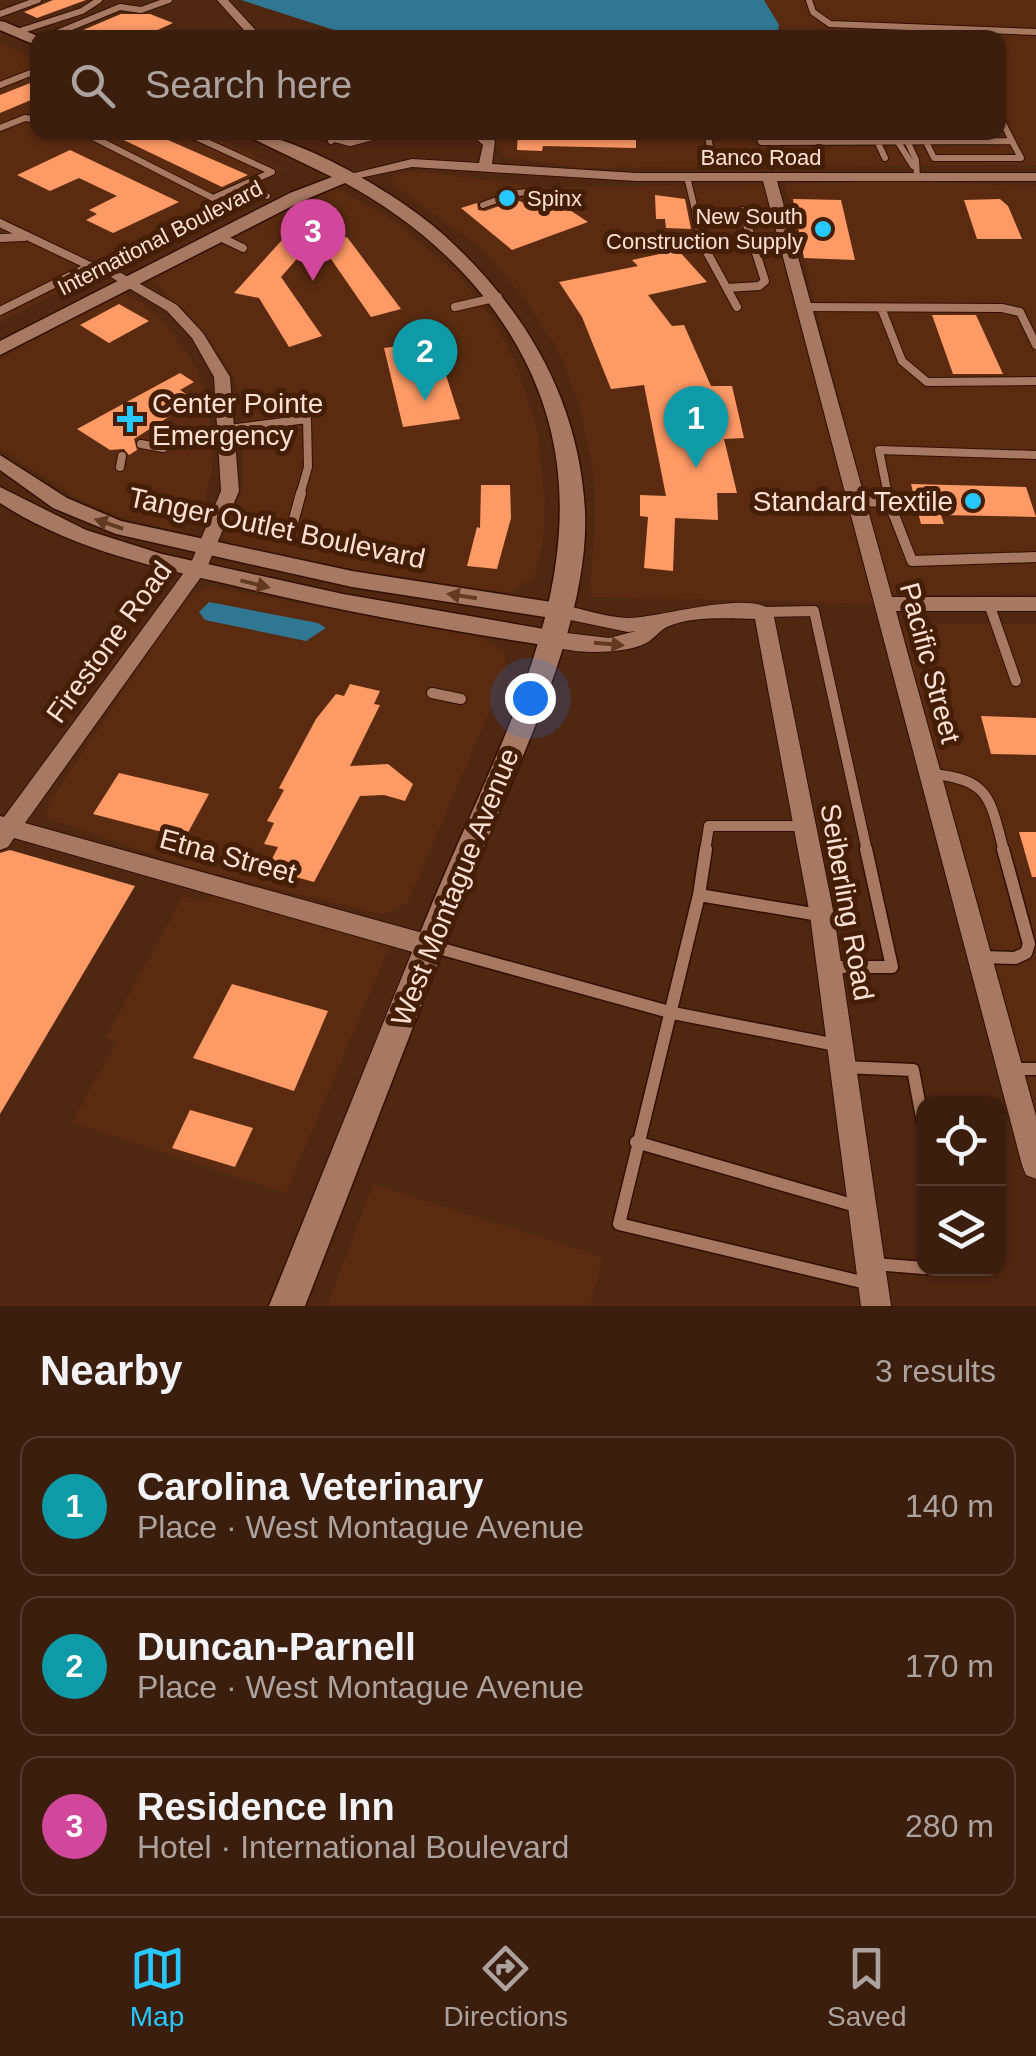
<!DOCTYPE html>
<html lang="en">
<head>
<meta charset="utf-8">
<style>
	:root { --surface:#3c1e0e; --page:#472b1c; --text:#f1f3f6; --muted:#aca29e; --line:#553c2e; --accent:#27c8ff }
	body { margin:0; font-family:Arial,sans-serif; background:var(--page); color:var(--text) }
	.controls { position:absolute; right:30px; bottom:30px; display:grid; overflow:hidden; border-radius:20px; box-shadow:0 2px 8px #0004 }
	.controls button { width:90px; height:90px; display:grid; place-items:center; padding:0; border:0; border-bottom:2px solid var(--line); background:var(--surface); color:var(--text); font:50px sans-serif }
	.you { position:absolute; left:530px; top:698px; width:35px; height:35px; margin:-25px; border:8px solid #fff; border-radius:50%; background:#1a73e8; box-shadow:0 0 0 15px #1a73e833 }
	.badge { display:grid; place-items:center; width:65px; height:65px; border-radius:50%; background:var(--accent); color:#fff; font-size:32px; font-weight:700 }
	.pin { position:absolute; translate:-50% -82px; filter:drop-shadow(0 2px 5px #0008) }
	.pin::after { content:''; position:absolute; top:52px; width:35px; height:30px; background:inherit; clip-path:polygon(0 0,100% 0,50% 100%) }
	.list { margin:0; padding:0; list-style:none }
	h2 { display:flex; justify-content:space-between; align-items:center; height:130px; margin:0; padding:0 40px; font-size:42px }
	h2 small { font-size:32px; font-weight:400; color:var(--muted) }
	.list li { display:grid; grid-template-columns:65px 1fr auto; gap:30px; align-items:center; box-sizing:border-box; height:140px; margin:0 20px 20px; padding:0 20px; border:2px solid var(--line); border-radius:20px }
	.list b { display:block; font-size:38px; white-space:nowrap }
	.list p { margin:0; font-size:32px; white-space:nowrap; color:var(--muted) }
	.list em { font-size:32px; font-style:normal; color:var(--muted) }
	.icon { flex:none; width:55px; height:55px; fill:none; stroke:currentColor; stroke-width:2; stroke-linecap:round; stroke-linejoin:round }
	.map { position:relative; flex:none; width:1036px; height:1306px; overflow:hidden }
	.search { position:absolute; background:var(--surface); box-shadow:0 2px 8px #0004; left:30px; right:30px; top:30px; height:110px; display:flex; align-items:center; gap:25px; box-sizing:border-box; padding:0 35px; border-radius:20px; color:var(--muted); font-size:38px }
	.sheet { height:610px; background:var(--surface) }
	nav { display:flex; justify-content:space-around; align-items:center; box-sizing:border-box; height:140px; border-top:2px solid var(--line); background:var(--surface); font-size:28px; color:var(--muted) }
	nav a { display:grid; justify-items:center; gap:5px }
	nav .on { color:var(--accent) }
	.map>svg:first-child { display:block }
	.built { fill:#5a2b11 }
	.water { fill:#307793 }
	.building { fill:#fe9a66 }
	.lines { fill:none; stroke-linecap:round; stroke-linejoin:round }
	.service-far3-casing { stroke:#340f00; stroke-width:8 }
	.service-far2-casing { stroke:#340f00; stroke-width:10 }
	.service-far1-casing { stroke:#340f00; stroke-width:12 }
	.service-casing { stroke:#340f00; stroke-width:15 }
	.minor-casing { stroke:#340f00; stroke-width:2 }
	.tertiary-casing { stroke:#340f00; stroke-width:3 }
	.secondary-casing { stroke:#340f00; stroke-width:3 }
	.service-far3 { stroke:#a87962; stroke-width:6 }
	.service-far2 { stroke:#a87962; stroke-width:8 }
	.service-far1 { stroke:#a87962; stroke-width:10 }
	.service { stroke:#a87962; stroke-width:12 }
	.minor { fill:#a87962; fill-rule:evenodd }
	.tertiary { fill:#a87962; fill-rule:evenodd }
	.secondary { fill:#a87962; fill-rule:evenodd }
	.oneway { fill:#633922 }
	.poi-dot { fill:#27c8ff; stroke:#451e07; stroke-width:4 }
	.labels { text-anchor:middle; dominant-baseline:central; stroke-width:10; stroke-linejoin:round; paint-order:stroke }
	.far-street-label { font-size:22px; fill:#fbe1d4; stroke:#451e07 }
	.far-poi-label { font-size:22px; fill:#fbe1d4; stroke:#451e07; text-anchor:start }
	.poi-label { font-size:28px; fill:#fbe1d4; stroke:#451e07; text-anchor:start }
	.street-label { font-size:28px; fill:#fbe1d4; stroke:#451e07 }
</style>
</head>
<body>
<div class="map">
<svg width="1036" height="1306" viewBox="0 0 1036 1306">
	<rect width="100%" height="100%" fill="#502812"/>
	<path class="built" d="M 764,0 L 1036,0 L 1036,165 L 582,168 L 504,157 L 492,136 L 499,132 L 998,132 L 998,38 L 777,37 L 779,25 Z
		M 0,43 L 37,59 L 38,132 L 203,133 L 283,169 L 114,255 L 117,263 L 0,322 Z
		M 417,171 L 542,187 L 771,185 L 886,604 L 589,597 L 595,529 L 594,475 L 579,404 L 557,348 L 526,300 L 481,248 L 391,183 L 396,174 Z
		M 896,181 L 1036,186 L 1036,594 L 888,595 L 785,184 Z
		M 337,188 L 396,222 L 459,275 L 495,323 L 517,365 L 538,432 L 545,504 L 543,541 L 534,578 L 510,593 L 354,570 L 231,544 L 223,537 L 243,489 L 242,414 L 234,378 L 209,339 L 150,278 L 223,238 Z
		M 122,293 L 142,302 L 165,323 L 194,363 L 206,392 L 213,440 L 212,471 L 202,507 L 176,531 L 124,518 L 82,501 L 0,449 L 0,358 Z
		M 208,586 L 479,637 L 503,649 L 507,670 L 408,903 L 384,915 L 187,866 L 49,819 L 46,811 L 52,798 L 167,625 L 191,595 Z
		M 902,624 L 1036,624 L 1036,1165 L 938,767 Z
		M 228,887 L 395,933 L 286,1193 L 72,1122 L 116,1042 L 105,1038 L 183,896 L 201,901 Z
		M 373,1184 L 603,1257 L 590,1306 L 327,1306 Z"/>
	<path class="water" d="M 241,0 L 764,0 L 779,25 L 777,38 L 356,37 Z
		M 209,602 L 318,623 L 326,628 L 306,641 L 205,620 L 199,612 Z"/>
	<path class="building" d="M 53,0 L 86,0 L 37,18 L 24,12 Z
		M 121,14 L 150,14 L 173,23 L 140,38 L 64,38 Z
		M 38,80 L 38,97 L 0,113 L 0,95 Z
		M 107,132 L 178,132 L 168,140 L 248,175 L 222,187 Z
		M 518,132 L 636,132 L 636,148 L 543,146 L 542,151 L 517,150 Z
		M 70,150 L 179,202 L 113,233 L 86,220 L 97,214 L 89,210 L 117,196 L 79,178 L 50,191 L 17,175 Z
		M 511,192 L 514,199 L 532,206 L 556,201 L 588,222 L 512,250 L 461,208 L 477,203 L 478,210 L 485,211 L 502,205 L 501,195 Z
		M 655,195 L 685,199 L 691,229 L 666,228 L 665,219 L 656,219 Z
		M 793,199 L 841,200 L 855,260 L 804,258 Z
		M 1000,199 L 1008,206 L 1022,239 L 977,239 L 964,200 Z
		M 347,237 L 401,309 L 371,317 L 320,243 Z
		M 282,240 L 309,245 L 281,277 L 322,336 L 289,347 L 259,298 L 234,293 Z
		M 678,250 L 707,282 L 648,295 L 672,326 L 684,325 L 711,386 L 732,386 L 744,438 L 724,439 L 737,493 L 717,493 L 718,520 L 675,518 L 673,571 L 644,568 L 648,517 L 640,516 L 640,495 L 666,496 L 644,385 L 611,389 L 582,317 L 559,282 L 638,266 L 632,260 Z
		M 119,304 L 149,321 L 109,343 L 80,325 Z
		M 932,315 L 976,315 L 1003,374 L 953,374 Z
		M 435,341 L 460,419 L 403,427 L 384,348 Z
		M 180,373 L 194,382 L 180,390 L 195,400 L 134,439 L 137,450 L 129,455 L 124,449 L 110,450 L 77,429 Z
		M 911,484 L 1026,487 L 1036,517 L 941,515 L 944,524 L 921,524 Z
		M 481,485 L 510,485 L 511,518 L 497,569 L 467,566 L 477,527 L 480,528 Z
		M 350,684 L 380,691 L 374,704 L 380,705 L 350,766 L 388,764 L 413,784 L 405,801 L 384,795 L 360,796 L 314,882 L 267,869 L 278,847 L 264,844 L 274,823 L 267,821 L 284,790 L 279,788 L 316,719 L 336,694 L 344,696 Z
		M 981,716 L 1036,718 L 1036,755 L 991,754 Z
		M 119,773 L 209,794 L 185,838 L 93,814 Z
		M 1019,832 L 1036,832 L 1036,877 L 1032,877 Z
		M 10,850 L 135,886 L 0,1114 L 0,853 Z
		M 232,984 L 328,1011 L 294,1091 L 193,1058 Z
		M 190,1110 L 253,1128 L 235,1167 L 172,1148 Z"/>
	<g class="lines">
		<g class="service-far3-casing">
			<path id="service-far3" d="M 809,0 L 813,12 L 830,24 L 1036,32
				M 0,14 L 38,0
				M 17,32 L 82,11 L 99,0
				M 45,38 L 120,7 L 141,10 L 169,0
				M 0,85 L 38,70
				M 0,128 L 25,118 L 38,120
				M 83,132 L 213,198 L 272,172 L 185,132
				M 309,132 L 350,143 L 391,132
				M 707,132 L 712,157 L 763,157
				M 758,132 L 761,142 L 1012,141 L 998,113
				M 903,132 L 916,160 L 917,177
				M 331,141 L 347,132
				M 898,142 L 913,166
				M 926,142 L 934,158 L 1021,158 L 1012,141
				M 878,143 L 885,158
				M 687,177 L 697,218
				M 243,185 L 267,196
				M 518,193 L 538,191 L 550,197
				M 483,205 L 497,200
				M 742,210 L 745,218"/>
		</g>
		<g class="service-far2-casing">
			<path id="service-far2" d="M 696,215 L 703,245 L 737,307
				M 0,223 L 90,266
				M 218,236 L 243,248
				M 0,238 L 24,237
				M 727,288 L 759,286 L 765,281 L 744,215
				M 455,307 L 498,297
				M 804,307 L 1002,308 L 1020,312 L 1036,345
				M 882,310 L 902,361 L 927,382 L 1036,381
				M 0,311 L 90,266 L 114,273
				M 229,429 L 307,419 L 308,467 L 300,495
				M 141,444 L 163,448
				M 120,467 L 122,456
				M 888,495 L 879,450 L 1036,455"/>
		</g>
		<g class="service-far1-casing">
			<path id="service-far1" d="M 858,501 L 889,502 L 887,493
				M 889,502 L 912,561 L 1036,557
				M 291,530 L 301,493
				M 989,604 L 1016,681
				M 764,612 L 814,611 L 867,851
				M 432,693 L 461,699
				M 932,774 C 991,779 990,800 1004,851
				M 705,851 L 709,826 L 803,826"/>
		</g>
		<g class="service-casing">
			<path id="service" d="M 699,895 L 706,849
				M 819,915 L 699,895 L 619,1224 L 870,1284
				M 431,946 L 673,1013 L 836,1045
				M 981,957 L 1015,958 L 1026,953 L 1029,944 L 1003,849
				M 829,967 L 892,967 L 866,849
				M 843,1067 L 913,1070 L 924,1128
				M 1012,1069 L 1036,1069
				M 636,1142 L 856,1206
				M 874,1264 L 924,1268
				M 927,1268 L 949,1268"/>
		</g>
		<g class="minor-casing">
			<path id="minor" d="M 217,0 L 228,0 L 263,38 L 251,38 Z
				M 469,132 L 483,132 L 495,141 L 492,164 L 636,173 L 1036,173 L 1036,181 L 777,181 L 892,597 L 1036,597 L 1036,611 L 896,611 L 1036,1116 L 1036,1179 L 1026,1175 L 1022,1165 L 763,181 L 636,181 L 412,167 L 345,181 L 338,177 L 412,159 L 479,163 L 483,145 Z
				M 114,269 L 177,305 L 203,333 L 230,377 L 239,491 L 206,570 L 25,823 L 430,935 L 439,938 L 442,946 L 439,954 L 430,957 L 14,838 L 8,847 L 0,850 L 0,816 L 4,817 L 191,563 L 221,491 L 214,377 L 192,338 L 167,311 L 109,276 L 109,270 Z
				M 558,604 C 580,608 605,617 627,618 C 658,619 752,588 773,612 L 834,915 L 891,1306 L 861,1306 L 810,915 L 755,619 C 731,618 691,616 669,626 C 660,629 654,640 644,644 C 623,655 555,656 540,638 L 550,631 L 609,638 L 636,631 L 628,632 L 551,616 L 548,611 Z"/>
		</g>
		<g class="tertiary-casing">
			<path id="tertiary" d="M 0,455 L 67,498 L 121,521 L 352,571 L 558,603 L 569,611 L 558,619 L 352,587 L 116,534 L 53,508 L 0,470 Z
				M 0,487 L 86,530 L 162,554 L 343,594 L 550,630 L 561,638 L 550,646 C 444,630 340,611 236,586 C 154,567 71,549 0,503 Z"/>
		</g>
		<g class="secondary-casing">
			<path id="secondary" d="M 0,21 L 5,22 L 42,38 L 38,38 L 38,45 L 33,44 L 0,30 Z
				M 239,132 C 295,132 404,198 445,236 C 526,310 579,400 585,511 C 590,626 514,771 472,877 C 415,1019 361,1163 305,1306 L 269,1306 C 324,1170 378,1034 434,899 C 509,719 628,524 510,334 C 470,269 411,219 345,183 L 302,201 L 0,355 L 0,341 L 290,193 L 332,177 Z"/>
		</g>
		<use href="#service-far3" class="service-far3"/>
		<use href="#service-far2" class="service-far2"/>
		<use href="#service-far1" class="service-far1"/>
		<use href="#service" class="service"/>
		<use href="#minor" class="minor"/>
		<use href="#tertiary" class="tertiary"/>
		<use href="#secondary" class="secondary"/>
	</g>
	<defs><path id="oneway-solid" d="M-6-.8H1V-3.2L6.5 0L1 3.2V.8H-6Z" transform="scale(2.5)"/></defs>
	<g class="oneway">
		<use href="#oneway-solid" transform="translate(109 524) rotate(-161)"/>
		<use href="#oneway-solid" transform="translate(255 584) rotate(14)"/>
		<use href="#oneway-solid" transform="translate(462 596) rotate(-171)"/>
		<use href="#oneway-solid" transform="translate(609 644) rotate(5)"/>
	</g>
	<g class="poi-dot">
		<circle cx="507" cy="198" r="10"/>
		<circle cx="823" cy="229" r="10"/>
		<path d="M125 404h10v10h10v10h-10v10h-10v-10h-10v-10h10z"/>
		<circle cx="973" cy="501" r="10"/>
	</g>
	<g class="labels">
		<g class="far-street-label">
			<text x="761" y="157">Banco Road</text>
			<text transform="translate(160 238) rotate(-27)">International Boulevard</text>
		</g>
		<g class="far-poi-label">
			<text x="527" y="198">Spinx</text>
			<text x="803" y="216" text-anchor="end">New South<tspan x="803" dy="25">Construction Supply</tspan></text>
		</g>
		<g class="poi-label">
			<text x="152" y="403">Center Pointe<tspan x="152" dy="32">Emergency</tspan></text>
			<text x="953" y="501" text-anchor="end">Standard Textile</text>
		</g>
		<g class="street-label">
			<text transform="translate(277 528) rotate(12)">Tanger Outlet Boulevard</text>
			<text transform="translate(109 642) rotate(-54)">Firestone Road</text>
			<text transform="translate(930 663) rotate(75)">Pacific Street</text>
			<text transform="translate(228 856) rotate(15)">Etna Street</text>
			<text transform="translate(455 887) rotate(-68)">West Montague Avenue</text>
			<text transform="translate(847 902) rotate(80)">Seiberling Road</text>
		</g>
	</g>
</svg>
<div class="controls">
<button><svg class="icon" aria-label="locate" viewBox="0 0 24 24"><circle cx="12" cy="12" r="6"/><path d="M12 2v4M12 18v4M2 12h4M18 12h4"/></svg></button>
<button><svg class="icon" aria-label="layers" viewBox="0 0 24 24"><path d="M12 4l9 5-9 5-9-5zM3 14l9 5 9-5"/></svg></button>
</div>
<div class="you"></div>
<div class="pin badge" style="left:696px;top:468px;background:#0f9aa8">1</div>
<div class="pin badge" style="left:425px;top:401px;background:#0f9aa8">2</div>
<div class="pin badge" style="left:313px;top:281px;background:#d1479c">3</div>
<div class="search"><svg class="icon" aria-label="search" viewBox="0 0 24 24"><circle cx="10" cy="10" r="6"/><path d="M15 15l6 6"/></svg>Search here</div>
</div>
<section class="sheet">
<h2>Nearby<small>3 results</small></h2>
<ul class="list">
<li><span class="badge" style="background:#0f9aa8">1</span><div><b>Carolina Veterinary</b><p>Place · West Montague Avenue</p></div><em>140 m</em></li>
<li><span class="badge" style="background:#0f9aa8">2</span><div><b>Duncan-Parnell</b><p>Place · West Montague Avenue</p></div><em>170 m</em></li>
<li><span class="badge" style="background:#d1479c">3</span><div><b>Residence Inn</b><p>Hotel · International Boulevard</p></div><em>280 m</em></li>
</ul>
</section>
<nav>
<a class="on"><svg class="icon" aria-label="map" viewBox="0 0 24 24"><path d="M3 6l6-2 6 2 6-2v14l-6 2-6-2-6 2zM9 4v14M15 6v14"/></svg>Map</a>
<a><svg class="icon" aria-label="directions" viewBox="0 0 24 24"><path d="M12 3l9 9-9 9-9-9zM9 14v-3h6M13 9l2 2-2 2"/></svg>Directions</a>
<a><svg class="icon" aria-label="saved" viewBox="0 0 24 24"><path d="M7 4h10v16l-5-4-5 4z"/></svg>Saved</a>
</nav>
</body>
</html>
